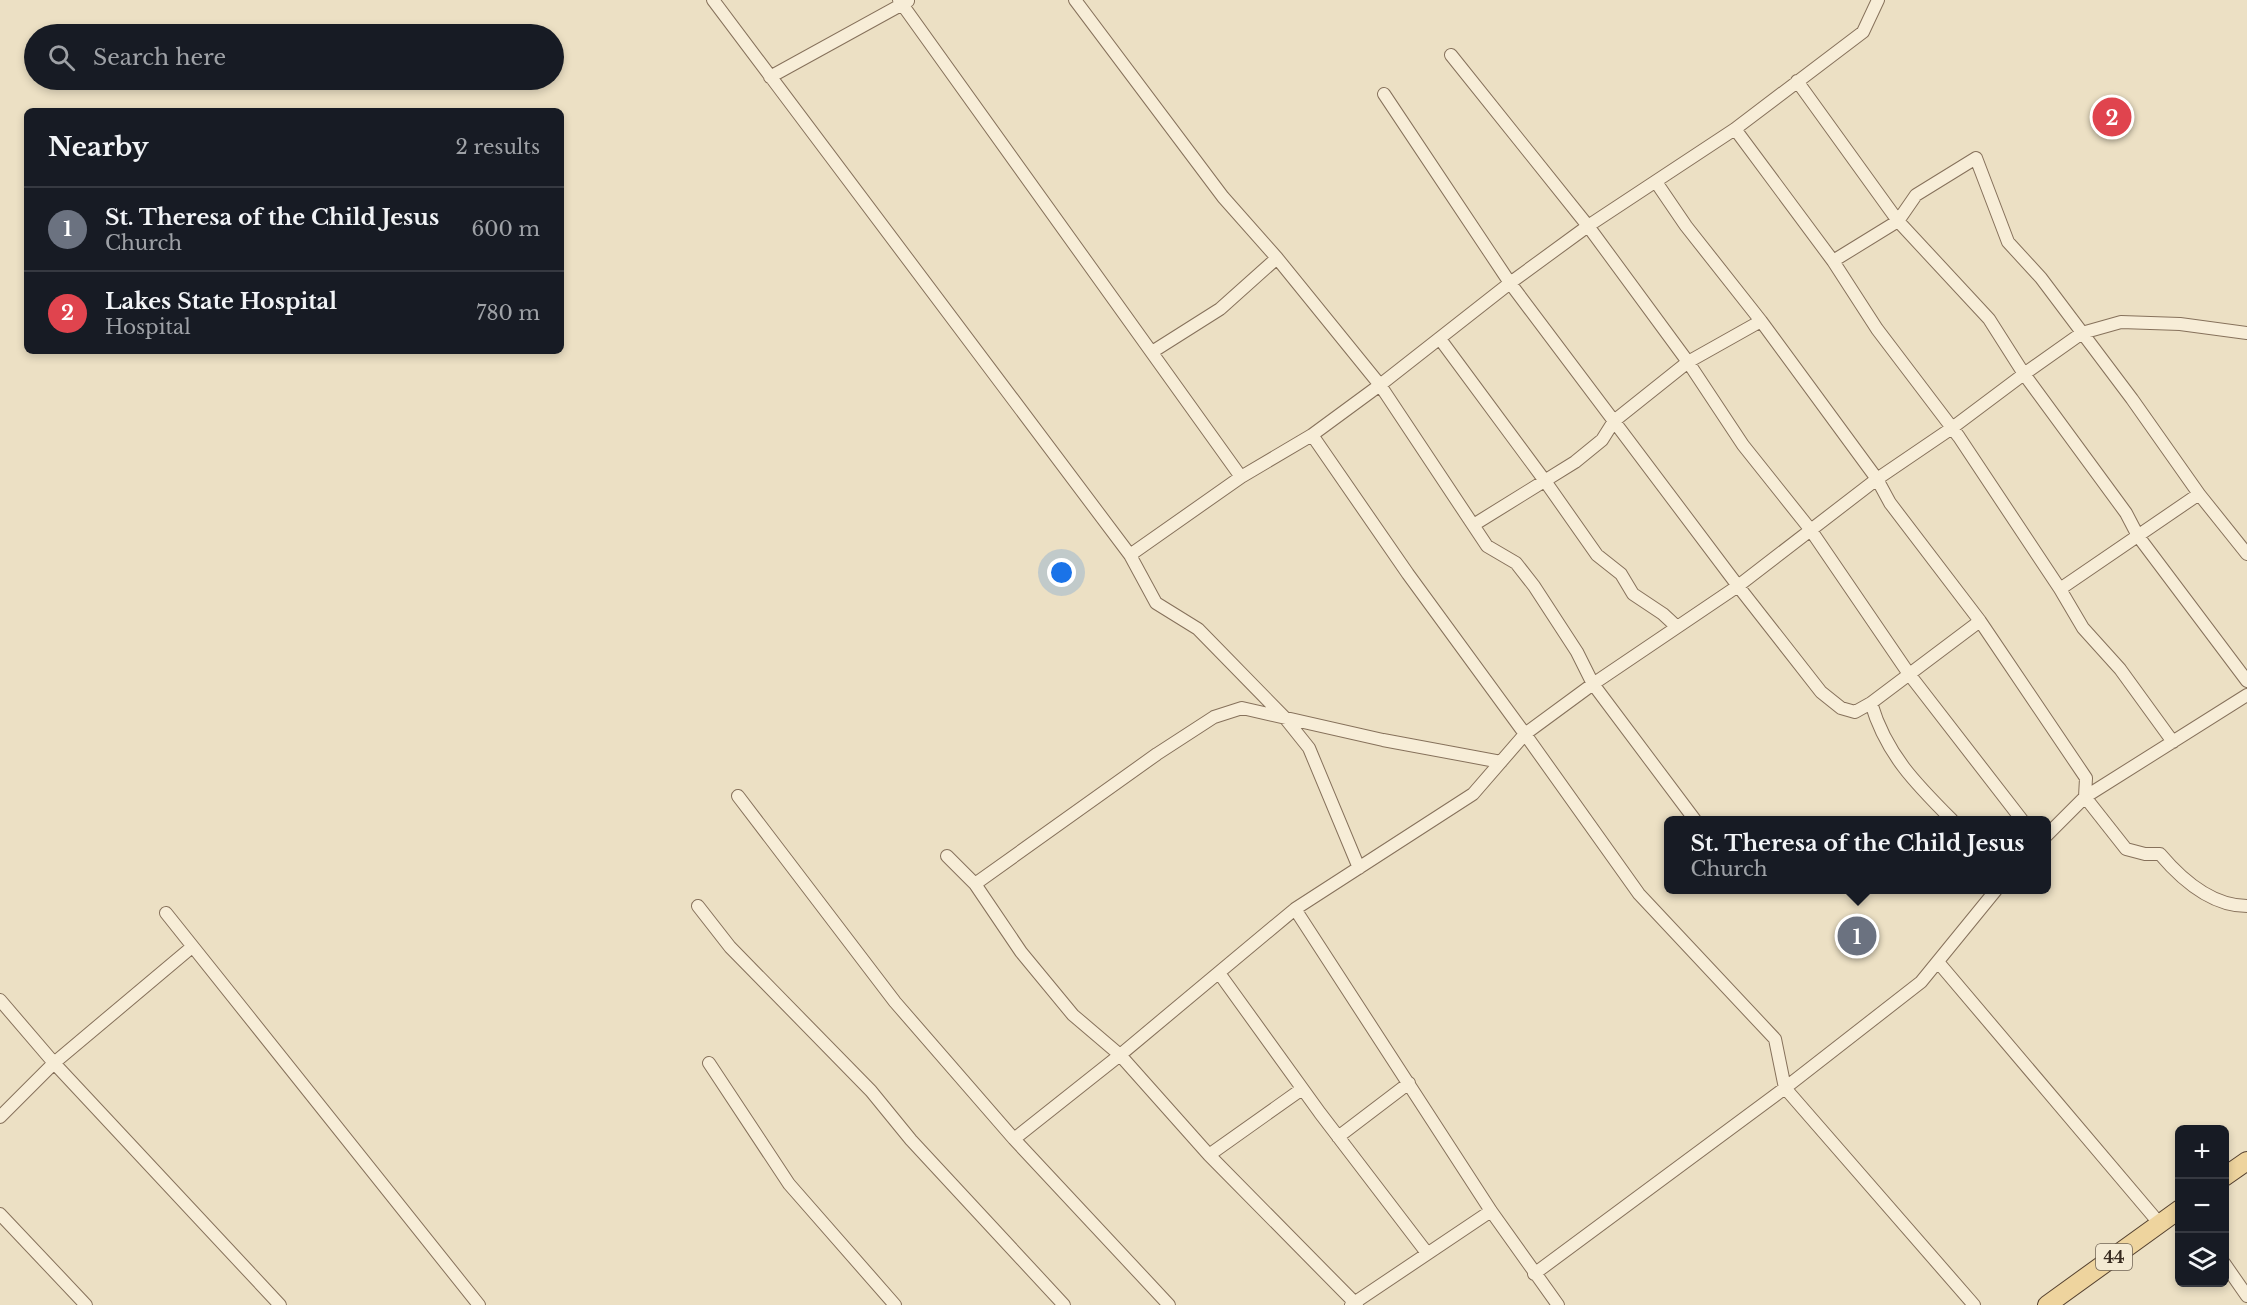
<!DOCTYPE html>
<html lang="en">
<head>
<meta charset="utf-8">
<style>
	:root { --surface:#171b24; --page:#20242c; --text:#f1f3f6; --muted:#9ea1a6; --line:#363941; --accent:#2563eb }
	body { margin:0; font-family:"Libre Baskerville",serif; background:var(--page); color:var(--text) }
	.controls { position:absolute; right:18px; bottom:18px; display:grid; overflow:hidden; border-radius:9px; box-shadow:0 3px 9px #0003 }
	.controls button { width:54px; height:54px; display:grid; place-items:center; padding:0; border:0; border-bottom:2px solid var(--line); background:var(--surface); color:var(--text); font:30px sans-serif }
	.you { position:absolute; left:1062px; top:573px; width:21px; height:21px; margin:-15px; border:4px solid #fff; border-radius:50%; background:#1a73e8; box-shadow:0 0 0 9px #1a73e833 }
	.badge { display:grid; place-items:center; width:39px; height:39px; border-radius:50%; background:var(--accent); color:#fff; font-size:20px; font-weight:700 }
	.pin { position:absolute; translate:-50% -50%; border:3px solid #fff; box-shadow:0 2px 6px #0006 }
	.popup { position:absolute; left:1664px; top:816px; width:387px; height:78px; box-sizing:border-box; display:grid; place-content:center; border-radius:9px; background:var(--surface); filter:drop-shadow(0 2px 4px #0005); font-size:20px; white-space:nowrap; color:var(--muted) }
	.popup b { font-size:22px; color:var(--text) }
	.popup::after { content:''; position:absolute; left:50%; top:100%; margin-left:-12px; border:12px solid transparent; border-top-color:var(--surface) }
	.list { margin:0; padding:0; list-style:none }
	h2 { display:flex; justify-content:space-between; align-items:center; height:78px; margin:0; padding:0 24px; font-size:26px }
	h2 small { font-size:20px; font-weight:400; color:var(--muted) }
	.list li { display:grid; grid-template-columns:39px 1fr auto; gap:18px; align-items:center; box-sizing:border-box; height:84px; padding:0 24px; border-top:2px solid var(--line) }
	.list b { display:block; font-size:22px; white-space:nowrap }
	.list p { margin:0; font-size:20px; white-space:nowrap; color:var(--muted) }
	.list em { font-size:20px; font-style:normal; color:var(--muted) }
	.icon { flex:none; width:33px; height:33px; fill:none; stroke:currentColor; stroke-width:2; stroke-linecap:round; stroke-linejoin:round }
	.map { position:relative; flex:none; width:2247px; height:1305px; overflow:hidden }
	.search { position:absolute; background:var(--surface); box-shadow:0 3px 9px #0003; left:24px; top:24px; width:540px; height:66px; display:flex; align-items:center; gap:15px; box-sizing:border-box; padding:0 21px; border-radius:33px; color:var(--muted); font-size:22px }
	.panel { position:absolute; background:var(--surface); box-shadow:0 3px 9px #0003; left:24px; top:108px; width:540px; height:246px; border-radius:9px }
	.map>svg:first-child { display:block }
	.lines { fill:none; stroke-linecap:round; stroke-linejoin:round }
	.street-casing { stroke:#86715b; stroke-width:14 }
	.primary-casing { stroke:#54402f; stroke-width:20 }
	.street { stroke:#f7edd7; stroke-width:12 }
	.primary { stroke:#eed49e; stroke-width:18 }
	.labels { text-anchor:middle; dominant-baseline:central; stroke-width:5; stroke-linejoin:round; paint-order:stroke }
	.shield { fill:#f4ead3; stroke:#706455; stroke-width:1.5 }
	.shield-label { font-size:16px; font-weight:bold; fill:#372a1f }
</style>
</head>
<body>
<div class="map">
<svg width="2247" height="1305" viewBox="0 0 2247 1305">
	<rect width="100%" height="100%" fill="#ece0c4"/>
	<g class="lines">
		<g class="street-casing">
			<path id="street" d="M 713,0 L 1130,555 L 1156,603 L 1198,629 L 1285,718 L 1309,748 L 1359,868
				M 899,0 L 1241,477
				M 1075,0 L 1223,197 L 1277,258 L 1380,385 L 1487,546 L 1516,563 L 1534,586 L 1577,652 L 1593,684 L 1695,820
				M 1451,55 L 1588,226 L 1688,362 L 1743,445 L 1810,529 L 1909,674 L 2022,820
				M 770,77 L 908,1
				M 1797,81 L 1898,221 L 1916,195 L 1976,158 L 2008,242 L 2041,278 L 2132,399 L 2199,494 L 2247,554
				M 1384,94 L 1510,283 L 1738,586 L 1821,692 L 1841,708 L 1855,712 L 1871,703 L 1980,621 L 2086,778 L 2085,797 L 2126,849 L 2145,854 L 2160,854 C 2182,880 2211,906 2247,906
				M 1735,129 L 1833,261 L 1898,221 L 1989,319 L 2024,374 L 2126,513 L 2138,536 L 2247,681
				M 1656,182 L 1686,226 L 1761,321 L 1877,479 L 1890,503 L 1980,621
				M 1833,261 L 1877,329 L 1959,437 L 2060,589 L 2083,628 L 2120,669 L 2173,742
				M 1440,339 L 1545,481 L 1597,555 L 1621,574 L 1633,594 L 1663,614 L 1677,627
				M 1152,352 L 1220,309 L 1277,258
				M 1475,524 L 1575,462 L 1602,440 L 1614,421 L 1688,362 L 1761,321
				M 1130,555 L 1241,477 L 1312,435
				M 2060,589 L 2199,494
				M 1871,703 C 1886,754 1916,784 1952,820
				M 738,796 L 895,1002 L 1014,1139 L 1169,1305
				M 2046,836 L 2085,797 L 2247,695
				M 947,856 L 975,884 L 1021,952 L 1073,1015 L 1120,1055 L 1209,1155 L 1357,1305
				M 975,884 L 1157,754 L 1214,717 L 1242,708 L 1383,740 L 1501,762
				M 698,906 L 730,947 L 871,1091 L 911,1140 L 1064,1305
				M 1295,909 L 1491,1211 L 1558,1305
				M 166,913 L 479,1305
				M 1938,962 L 2160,1224
				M 1219,973 L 1320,1113 L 1427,1253
				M 0,1000 L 54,1063 L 280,1305
				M 709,1063 L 789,1184 L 895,1305
				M 0,1117 L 54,1063 L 192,947
				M 1338,1137 L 1409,1083
				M 1014,1139 L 1120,1055 L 1295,909 L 1473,794 L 1525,734 L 1408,574 L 1312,435 L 1380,385 L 1510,283 L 1588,226 L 1735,129 L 1863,32 L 1878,0
				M 1209,1155 L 1302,1089
				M 0,1214 L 86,1305
				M 2224,1263 L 2247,1296
				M 1534,1274 L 1785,1088 L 1921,982 L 1996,890
				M 1351,1305 L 1491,1211
				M 1974,1305 L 1785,1088 L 1775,1039 L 1639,894 L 1525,734 L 1593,684 L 1738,586 L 1877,479 L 1952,428 L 2024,374 L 2082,333 L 2121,322 L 2180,324 L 2247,333"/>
		</g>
		<g class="primary-casing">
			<path id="primary" d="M 2224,1177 L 2247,1161
				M 2047,1305 L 2180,1209"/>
		</g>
		<use href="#street" class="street"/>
		<use href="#primary" class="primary"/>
	</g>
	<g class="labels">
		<rect class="shield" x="2096" y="1244" width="36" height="26" rx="4.5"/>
		<g class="shield-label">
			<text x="2114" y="1257">44</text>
		</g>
	</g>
</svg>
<div class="controls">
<button>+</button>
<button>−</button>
<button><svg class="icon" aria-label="layers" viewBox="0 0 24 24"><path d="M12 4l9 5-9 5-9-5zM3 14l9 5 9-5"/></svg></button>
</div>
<div class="you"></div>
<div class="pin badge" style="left:1857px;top:936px;background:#6b7280">1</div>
<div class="popup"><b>St. Theresa of the Child Jesus</b>Church</div>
<div class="pin badge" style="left:2112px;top:117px;background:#e0444e">2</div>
<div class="search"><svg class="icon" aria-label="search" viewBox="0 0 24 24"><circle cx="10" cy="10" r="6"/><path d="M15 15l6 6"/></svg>Search here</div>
<section class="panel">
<h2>Nearby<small>2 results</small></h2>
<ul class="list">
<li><span class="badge" style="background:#6b7280">1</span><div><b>St. Theresa of the Child Jesus</b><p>Church</p></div><em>600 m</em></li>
<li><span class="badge" style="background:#e0444e">2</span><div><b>Lakes State Hospital</b><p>Hospital</p></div><em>780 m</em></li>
</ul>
</section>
</div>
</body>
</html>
